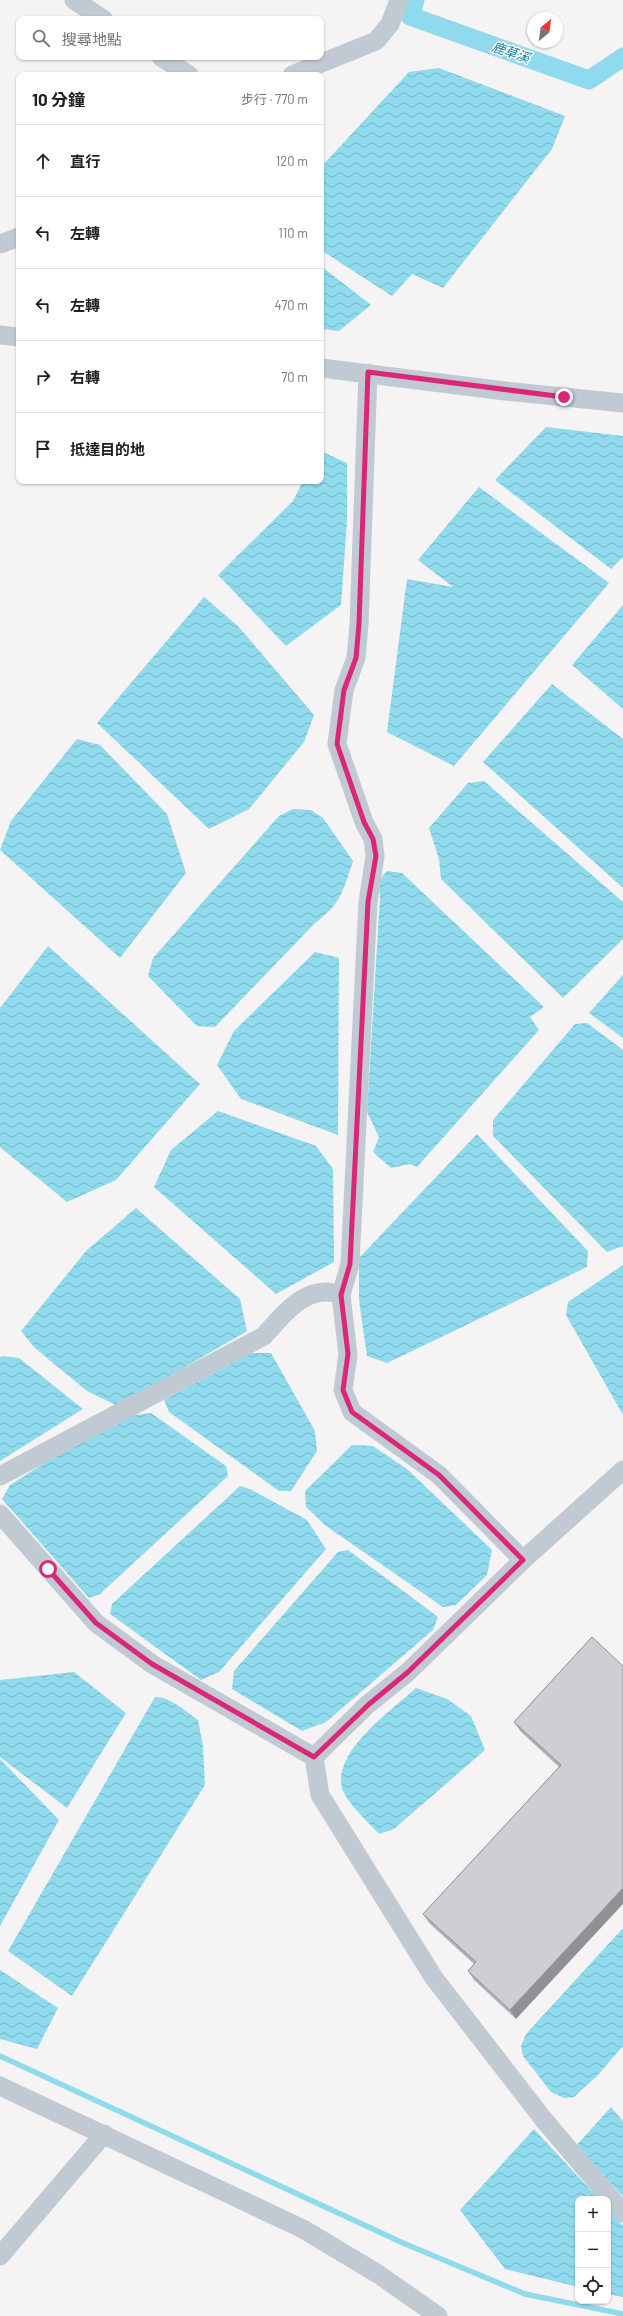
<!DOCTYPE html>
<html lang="zh-TW">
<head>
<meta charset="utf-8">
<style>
	:root { --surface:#fff; --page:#f6f6f6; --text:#202124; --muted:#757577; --line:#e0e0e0 }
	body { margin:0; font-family:Barlow,"Noto Sans TC",sans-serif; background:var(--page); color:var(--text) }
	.controls { position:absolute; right:12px; bottom:12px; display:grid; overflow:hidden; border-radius:8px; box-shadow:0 1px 3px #0004 }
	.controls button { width:36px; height:36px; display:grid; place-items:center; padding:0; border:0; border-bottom:1px solid var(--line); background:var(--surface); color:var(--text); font:20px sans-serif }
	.compass { position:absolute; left:527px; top:12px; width:36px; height:36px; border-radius:50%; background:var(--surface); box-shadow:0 1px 3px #0004; rotate:29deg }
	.stop { position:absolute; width:12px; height:12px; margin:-9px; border:3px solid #db2777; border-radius:50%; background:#fff }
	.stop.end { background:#db2777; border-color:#fff; box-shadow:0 1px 4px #0008 }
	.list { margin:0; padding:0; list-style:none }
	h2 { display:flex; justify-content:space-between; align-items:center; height:52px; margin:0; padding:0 16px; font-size:17px }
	h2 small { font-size:13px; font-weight:400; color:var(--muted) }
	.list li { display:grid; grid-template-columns:26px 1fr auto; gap:12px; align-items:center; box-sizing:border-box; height:72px; padding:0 16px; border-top:1px solid var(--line) }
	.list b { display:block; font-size:15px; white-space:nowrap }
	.list em { font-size:13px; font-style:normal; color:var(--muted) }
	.icon { flex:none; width:22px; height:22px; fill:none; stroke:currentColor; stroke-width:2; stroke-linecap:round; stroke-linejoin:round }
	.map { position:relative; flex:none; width:623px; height:2316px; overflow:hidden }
	.search { position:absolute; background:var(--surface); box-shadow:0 1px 3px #0004; left:16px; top:16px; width:308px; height:44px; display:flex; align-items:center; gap:10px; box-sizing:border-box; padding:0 14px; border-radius:8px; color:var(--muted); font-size:15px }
	.panel { position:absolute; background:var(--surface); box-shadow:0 1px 3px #0004; left:16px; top:72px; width:308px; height:412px; border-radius:8px }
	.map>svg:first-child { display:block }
	.water { fill:url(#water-waves) }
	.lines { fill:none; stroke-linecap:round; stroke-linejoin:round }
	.stream { stroke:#90daee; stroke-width:5.5 }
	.canal { stroke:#90daee; stroke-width:19 }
	.minor { stroke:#c1cad2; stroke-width:19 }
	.wall { fill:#b0b2b7 }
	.shaded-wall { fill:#909195 }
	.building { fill:#cdcfd5; stroke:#909195 }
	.route { stroke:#db2777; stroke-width:5 }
	.labels { text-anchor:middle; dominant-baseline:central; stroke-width:3; stroke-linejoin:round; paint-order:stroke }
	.water-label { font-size:13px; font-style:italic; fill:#0c7c9b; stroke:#fff }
</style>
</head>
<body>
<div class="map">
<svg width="623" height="2316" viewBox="0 0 623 2316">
	<defs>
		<pattern id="water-waves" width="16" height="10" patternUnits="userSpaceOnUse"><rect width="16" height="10" fill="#90daee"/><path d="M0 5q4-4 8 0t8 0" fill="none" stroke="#78b4c4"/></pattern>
	</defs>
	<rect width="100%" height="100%" fill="#f5f3f3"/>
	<path class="water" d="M 439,68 L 565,116 L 552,149 L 443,288 L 412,274 L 392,296 L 321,250 L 321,167 L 409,72 Z
		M 321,266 L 371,305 L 339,331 L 321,329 Z
		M 546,427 L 623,436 L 623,557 L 611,569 L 495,480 Z
		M 325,453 L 347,463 L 347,521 L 341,605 L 286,646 L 218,575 L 293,501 L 303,481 L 321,481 L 321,457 Z
		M 479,487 L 609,583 L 454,766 L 387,732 L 407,579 L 453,587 L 418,560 Z
		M 204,597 L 238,626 L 314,715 L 304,742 L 249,809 L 209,829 L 97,723 Z
		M 623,605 L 623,709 L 572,665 Z
		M 552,684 L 623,739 L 623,888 L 483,762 Z
		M 77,739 L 100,745 L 167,814 L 186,873 L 120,958 L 0,850 L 11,821 Z
		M 484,781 L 623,902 L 623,939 L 563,998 L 441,879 L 439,859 L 429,828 L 468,783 Z
		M 293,809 L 311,810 L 323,818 L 353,861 C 343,891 341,904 315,923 L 215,1027 L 197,1026 L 148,976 L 153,958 L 279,816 Z
		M 387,871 L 402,873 L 544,1007 L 530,1017 L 539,1030 L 417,1167 L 410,1164 L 391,1168 L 373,1152 L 379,1137 L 367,1112 L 380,897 L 379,881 Z
		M 48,946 L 200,1084 L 116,1180 L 67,1202 L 0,1147 L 0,1008 Z
		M 315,952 L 339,958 L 338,1135 L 241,1099 L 217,1065 L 234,1031 Z
		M 623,975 L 623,1038 L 589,1013 Z
		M 587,1023 L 623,1050 L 623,1246 L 607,1252 L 493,1136 L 493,1120 L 575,1024 Z
		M 218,1111 L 316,1146 L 333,1169 L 334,1262 L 276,1294 L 154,1187 L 171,1150 Z
		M 477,1134 L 588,1251 L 587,1267 L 387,1363 L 367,1356 L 359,1300 L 359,1258 Z
		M 136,1208 L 240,1299 L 247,1331 L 118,1406 L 87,1391 L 35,1348 L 21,1331 L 86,1251 Z
		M 623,1265 L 623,1415 L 566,1315 L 568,1302 Z
		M 251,1353 L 271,1353 L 315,1431 L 317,1451 L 291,1491 L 279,1491 L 169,1412 L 164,1400 Z
		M 3,1356 L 19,1358 L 83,1409 L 0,1461 L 0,1357 Z
		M 151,1413 L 226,1466 L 228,1476 L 100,1594 L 89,1598 L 2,1499 L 10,1485 L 115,1418 Z
		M 352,1445 L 373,1446 L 407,1469 L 492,1550 L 487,1575 L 456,1605 L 443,1607 L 326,1526 L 306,1507 L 305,1491 Z
		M 240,1486 L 250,1489 L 307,1520 L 326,1549 L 219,1672 L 201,1680 L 110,1614 L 112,1604 Z
		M 348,1550 L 438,1617 L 433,1630 L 326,1722 L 302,1731 L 232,1689 L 234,1671 L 338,1552 Z
		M 74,1672 L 126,1713 L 67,1808 L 0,1757 L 0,1680 Z
		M 416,1688 L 447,1699 L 471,1716 L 485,1750 L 394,1829 L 379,1834 C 369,1823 346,1802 342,1788 C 333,1751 392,1710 416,1688 Z
		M 155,1697 C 171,1697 185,1711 198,1720 L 203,1746 L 205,1785 L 72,1996 L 8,1951 Z
		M 0,1759 L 59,1820 L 0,1926 Z
		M 623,1928 L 623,2046 L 597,2076 L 574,2097 L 564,2098 L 551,2092 L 523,2056 L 521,2046 L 526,2034 Z
		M 0,1970 L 58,2008 L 37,2049 L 0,2039 Z
		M 611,2107 L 623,2121 L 623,2197 L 576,2146 Z
		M 534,2129 L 599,2199 L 578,2199 L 578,2287 L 505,2269 L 460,2210 Z
		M 608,2209 L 623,2226 L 623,2297 L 608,2294 Z"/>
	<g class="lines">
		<path class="stream" d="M 0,2056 L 403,2243 L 525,2294 L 623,2314"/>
		<path class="canal" d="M 415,0 L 410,16 L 589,80 L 623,57"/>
		<path class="minor" d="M 74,0 L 103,19
			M 161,57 L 189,75
			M 292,75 L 376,41 L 390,24 L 399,0
			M 0,244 L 19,237
			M 0,335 L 19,337
			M 321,368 L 505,391 L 623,403
			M 341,1295 L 350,1264 L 368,902 L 375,856 L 373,839 L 364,822 L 337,744 L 344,690 L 356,658 L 359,624 L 368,373
			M 0,1476 L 264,1336 C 284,1313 308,1282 341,1295 L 348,1355 L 343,1390 L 352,1412 L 439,1475 L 523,1560
			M 0,1514 L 96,1623 L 152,1664 L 314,1757 L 320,1795 L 434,1978 L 544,2120 L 623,2213
			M 314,1757 L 367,1705 L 408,1672 L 523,1560 L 623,1470
			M 0,2086 L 303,2229 L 378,2274 L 438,2316
			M 0,2256 L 104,2134"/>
	</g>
	<path class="wall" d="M 592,1637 L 516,2019 L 474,1980 L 468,1971 L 474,1964 L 429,1923 L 423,1914 L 559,1767 L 520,1731 L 514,1722 Z"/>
	<path class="shaded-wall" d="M 623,1888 L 623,1904 L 516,2019 L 510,2010 Z"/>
	<path class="building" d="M 592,1637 L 623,1666 L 623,1888 L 510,2010 L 468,1971 L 476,1962 L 423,1914 L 561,1765 L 514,1722 Z"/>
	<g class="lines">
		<path class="route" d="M 48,1569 L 96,1623 L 152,1664 L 314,1757 L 368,1705 L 408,1672 L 523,1560 L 439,1475 L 352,1412 L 343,1390 L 348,1354 L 341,1295 L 350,1264 L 368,902 L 376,856 L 373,839 L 364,822 L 337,744 L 344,690 L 356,658 L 359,624 L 368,372 L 564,397"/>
	</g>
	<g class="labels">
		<g class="water-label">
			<text transform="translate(511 52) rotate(19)">鹿草溪</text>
		</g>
	</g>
</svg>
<div class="controls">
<button>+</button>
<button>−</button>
<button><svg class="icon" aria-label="locate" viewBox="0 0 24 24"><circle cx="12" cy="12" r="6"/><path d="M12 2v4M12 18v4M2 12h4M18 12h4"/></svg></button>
</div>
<svg class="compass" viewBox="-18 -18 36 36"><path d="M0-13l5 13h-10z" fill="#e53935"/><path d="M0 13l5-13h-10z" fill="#757577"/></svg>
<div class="stop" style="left:48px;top:1569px"></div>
<div class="stop end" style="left:564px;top:397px"></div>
<div class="search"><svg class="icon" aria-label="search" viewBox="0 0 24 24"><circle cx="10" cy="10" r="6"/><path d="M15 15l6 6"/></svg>搜尋地點</div>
<section class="panel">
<h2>10 分鐘<small>步行 · 770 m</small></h2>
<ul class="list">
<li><svg class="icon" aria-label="ahead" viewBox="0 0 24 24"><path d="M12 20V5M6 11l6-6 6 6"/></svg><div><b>直行</b></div><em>120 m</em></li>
<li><svg class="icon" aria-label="left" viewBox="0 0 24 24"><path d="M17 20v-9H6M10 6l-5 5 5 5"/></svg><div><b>左轉</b></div><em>110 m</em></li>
<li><svg class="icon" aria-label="left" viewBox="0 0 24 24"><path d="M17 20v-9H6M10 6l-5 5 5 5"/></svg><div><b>左轉</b></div><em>470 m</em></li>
<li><svg class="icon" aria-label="right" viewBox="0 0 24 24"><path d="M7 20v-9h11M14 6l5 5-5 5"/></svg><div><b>右轉</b></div><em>70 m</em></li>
<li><svg class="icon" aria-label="arrive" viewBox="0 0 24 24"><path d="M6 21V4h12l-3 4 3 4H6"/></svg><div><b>抵達目的地</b></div></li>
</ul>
</section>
</div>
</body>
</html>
